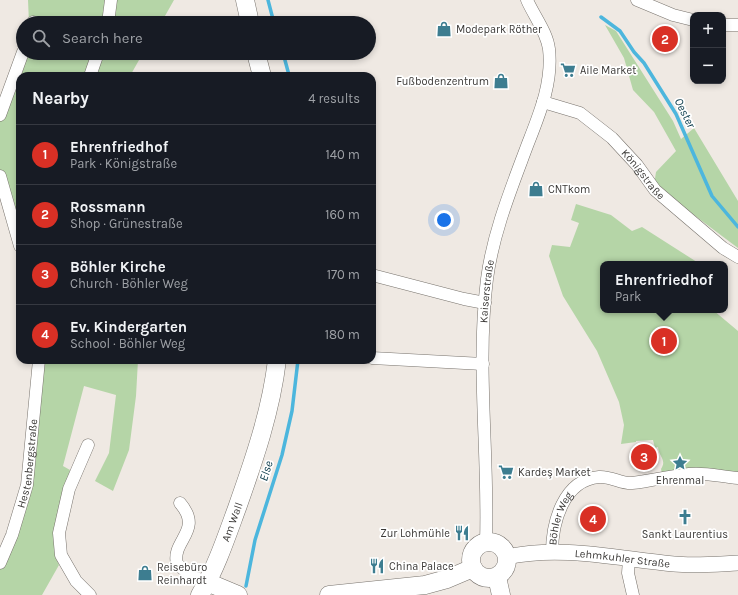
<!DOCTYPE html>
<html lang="en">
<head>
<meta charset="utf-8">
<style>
	:root { --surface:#171b24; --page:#242831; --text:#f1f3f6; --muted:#9ea1a6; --line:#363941; --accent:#d93025 }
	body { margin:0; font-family:Karla,sans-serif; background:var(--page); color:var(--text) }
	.controls { position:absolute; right:12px; top:12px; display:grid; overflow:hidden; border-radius:8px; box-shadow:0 2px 6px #0003 }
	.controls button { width:36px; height:36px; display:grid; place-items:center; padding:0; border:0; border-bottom:1px solid var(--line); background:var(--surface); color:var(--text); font:20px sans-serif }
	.you { position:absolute; left:444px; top:220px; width:14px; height:14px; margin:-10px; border:3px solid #fff; border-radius:50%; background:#1a73e8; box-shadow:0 0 0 6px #1a73e833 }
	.badge { display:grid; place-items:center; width:26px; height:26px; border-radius:50%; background:var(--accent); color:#fff; font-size:13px; font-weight:700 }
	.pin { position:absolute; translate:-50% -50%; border:2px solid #fff; box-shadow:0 1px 4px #0006 }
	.popup { position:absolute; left:600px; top:261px; width:128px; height:52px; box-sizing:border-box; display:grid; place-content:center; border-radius:8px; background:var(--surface); filter:drop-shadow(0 1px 3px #0005); font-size:13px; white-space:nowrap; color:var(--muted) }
	.popup b { font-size:15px; color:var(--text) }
	.popup::after { content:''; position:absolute; left:50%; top:100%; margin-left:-8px; border:8px solid transparent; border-top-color:var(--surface) }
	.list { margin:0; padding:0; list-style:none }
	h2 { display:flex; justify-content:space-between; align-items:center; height:52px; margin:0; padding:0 16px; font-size:17px }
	h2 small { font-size:13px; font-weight:400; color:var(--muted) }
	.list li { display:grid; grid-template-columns:26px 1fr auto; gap:12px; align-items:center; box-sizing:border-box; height:60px; padding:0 16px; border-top:1px solid var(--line) }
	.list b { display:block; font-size:15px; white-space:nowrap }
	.list p { margin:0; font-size:13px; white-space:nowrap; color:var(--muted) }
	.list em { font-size:13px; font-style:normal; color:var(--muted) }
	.icon { flex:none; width:22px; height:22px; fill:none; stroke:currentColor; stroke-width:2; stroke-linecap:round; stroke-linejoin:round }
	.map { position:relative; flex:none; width:738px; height:595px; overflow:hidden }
	.search { position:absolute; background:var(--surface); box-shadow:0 2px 6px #0003; left:16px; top:16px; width:360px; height:44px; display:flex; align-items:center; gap:10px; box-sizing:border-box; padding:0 14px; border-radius:22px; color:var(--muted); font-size:15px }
	.panel { position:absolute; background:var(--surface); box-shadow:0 2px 6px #0003; left:16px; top:72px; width:360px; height:292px; border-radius:12px }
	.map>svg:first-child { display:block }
	.green { fill:#b5d5a7 }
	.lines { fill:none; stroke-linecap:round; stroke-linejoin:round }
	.stream { stroke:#4cb6dd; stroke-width:3.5 }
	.minor-casing { stroke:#78736d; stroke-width:13 }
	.tertiary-casing { stroke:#78736d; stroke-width:16 }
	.secondary-casing { stroke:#78736d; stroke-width:19 }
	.minor { stroke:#fff; stroke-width:12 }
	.tertiary { stroke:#fff; stroke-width:15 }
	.secondary { stroke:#fff; stroke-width:18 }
	.labels { text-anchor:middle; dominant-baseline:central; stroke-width:3.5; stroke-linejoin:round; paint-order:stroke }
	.poi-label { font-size:11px; fill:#3a3836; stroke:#fff; text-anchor:start }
	.street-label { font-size:11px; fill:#3a3836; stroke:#fff }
	.water-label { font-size:12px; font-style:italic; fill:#083949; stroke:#fff }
</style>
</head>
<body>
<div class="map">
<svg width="738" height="595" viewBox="0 0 738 595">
	<rect width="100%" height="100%" fill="#efe9e3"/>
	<path class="green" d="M 28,0 L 174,0 L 161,23 L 29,23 Z
		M 605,25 L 616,31 L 673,121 L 681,139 L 694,128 L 738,201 L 738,248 L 654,185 L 656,172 L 676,151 L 654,112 L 633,90 L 624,58 Z
		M 23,53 L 143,53 L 130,76 L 20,76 L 20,246 L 0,176 L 0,115 Z
		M 576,204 L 611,215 L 632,231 L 642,227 L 700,264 L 603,264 L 603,310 L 713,310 L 738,331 L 738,476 L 662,474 L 661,469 C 667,460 659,457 658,447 L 655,448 L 653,440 L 636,441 L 636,442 L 621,444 L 624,425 L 619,402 L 597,351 L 563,296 L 549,256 L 552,245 L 570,247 L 579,223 L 571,220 Z
		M 39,360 L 138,360 L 136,396 L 129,450 L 113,491 L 95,481 L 109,453 L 116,395 L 84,386 L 63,466 L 70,470 C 64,496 46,541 59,565 L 42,595 L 0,595 L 0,563 L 27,485 Z"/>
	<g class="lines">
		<path class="stream" d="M 268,0 L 274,23
			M 601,17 L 620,31 L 634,52 L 644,63 L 676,114 L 712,196 L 738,227
			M 283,53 L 289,75
			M 246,586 L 255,540 L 282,455 L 292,411 L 298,360"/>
		<g class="minor-casing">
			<g id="minor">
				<path d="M 637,0 L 673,15 L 693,20"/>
				<path d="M 33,23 L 33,22"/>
				<path d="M 108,23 L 111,0"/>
				<path d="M 723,25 L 738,25"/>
				<path d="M 90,76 L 98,53"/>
				<path id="s1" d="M 543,102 L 580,113 L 612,138 L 637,165 L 655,190 L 723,248 L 738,257"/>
				<path d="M 0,115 L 23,52"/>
				<path d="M 0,176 L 20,246"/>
				<path d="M 372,275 L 464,299 L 485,303"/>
				<path d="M 372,358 L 483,364"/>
				<path d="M 88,445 L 69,489 L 59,533 L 61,555 L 76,581 L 90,595"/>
				<path d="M 180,503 C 204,531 171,540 177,564 L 193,577 L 207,582"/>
				<path id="s2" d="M 486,542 C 489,455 476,366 487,279 C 493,233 511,189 527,146 C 539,115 553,83 549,49 C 547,32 534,16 527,0"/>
				<path id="s3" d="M 552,553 C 552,523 563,480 599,477 C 611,476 622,484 632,483 C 651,481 670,476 689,474 C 706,472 722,477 738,478"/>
				<path d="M 629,560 L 628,573 L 633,595"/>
				<path id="s4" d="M 0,563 L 12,535 L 27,485 L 39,360"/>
			</g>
		</g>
		<g class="tertiary-casing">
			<g id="tertiary">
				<path id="s5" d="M 507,557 C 561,545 619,559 674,564 C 695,566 717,564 738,563"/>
			</g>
		</g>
		<g class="secondary-casing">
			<g id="secondary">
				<path d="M 245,0 L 250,23"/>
				<path d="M 256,53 L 262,76"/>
				<circle cx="489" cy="560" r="18"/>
				<path d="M 497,577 L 501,595"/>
				<path d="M 207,582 L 238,595"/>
				<path id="s6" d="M 200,595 C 216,568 226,538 237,508 C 254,460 271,411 277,360"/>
				<path d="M 329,595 L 425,585 L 447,579 L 473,568"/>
			</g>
		</g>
		<use href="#minor" class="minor"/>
		<use href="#tertiary" class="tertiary"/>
		<use href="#secondary" class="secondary"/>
	</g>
	<defs>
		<g id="shop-bare" transform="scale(1.2)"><path d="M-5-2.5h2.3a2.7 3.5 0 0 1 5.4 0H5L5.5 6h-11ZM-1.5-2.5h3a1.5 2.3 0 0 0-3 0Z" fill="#3d7d90" stroke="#fff" stroke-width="2.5" paint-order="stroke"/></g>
		<g id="supermarket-bare" transform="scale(1.2)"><path d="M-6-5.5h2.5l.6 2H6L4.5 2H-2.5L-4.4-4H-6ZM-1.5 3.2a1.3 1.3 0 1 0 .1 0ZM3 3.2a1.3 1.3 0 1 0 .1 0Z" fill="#3d7d90" stroke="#fff" stroke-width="2.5" paint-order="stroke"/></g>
		<g id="sight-bare" transform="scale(1.2)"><path d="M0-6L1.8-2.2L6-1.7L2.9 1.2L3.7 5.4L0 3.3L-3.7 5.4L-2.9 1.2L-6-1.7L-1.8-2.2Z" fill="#3d7d90" stroke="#fff" stroke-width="2.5" paint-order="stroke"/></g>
		<g id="church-bare" transform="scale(1.2)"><path d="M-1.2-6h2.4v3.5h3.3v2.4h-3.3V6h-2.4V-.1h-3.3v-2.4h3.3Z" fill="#3d7d90" stroke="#fff" stroke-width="2.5" paint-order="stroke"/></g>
		<g id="restaurant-bare" transform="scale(1.2)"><path d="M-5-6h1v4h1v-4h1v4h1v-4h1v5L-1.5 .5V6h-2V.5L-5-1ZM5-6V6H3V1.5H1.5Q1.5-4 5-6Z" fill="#3d7d90" stroke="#fff" stroke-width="2.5" paint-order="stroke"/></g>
	</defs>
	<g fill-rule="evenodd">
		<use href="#shop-bare" x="444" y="29"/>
		<use href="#supermarket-bare" x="568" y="70"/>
		<use href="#shop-bare" x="501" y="81"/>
		<use href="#shop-bare" x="536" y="189"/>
		<use href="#sight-bare" x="680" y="463"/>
		<use href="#supermarket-bare" x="506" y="472"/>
		<use href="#church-bare" x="685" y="517"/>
		<use href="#restaurant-bare" x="462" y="533"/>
		<use href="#restaurant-bare" x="377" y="566"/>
		<use href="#shop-bare" x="145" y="573"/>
	</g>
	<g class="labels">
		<g class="poi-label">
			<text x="456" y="29">Modepark Röther</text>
			<text x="580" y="70">Aile Market</text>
			<text x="489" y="81" text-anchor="end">Fußbodenzentrum</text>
			<text x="548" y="189">CNTkom</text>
			<text x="518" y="472">Kardeş Market</text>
			<text x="680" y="480" text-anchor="middle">Ehrenmal</text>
			<text x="450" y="533" text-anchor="end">Zur Lohmühle</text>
			<text x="685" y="534" text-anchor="middle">Sankt Laurentius</text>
			<text x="389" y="566">China Palace</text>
			<text x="157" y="567">Reisebüro<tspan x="157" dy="13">Reinhardt</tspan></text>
		</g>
		<g class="street-label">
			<text stroke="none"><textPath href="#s1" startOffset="127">Königstraße</textPath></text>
			<text stroke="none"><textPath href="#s2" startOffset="251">Kaiserstraße</textPath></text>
			<text stroke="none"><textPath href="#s4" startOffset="104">Hestenbergstraße</textPath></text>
			<text stroke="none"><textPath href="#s3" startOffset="36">Böhler Weg</textPath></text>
			<text stroke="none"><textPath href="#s6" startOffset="80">Am Wall</textPath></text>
			<text stroke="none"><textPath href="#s5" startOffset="116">Lehmkuhler Straße</textPath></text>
		</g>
		<g class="water-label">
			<text transform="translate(685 113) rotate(63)">Oester</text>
			<text transform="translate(266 471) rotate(-73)">Else</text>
		</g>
	</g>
</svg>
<div class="controls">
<button>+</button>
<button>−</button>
</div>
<div class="you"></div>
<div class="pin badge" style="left:664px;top:341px">1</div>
<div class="popup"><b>Ehrenfriedhof</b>Park</div>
<div class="pin badge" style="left:665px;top:39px">2</div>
<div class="pin badge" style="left:644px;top:457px">3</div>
<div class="pin badge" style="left:593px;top:519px">4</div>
<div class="search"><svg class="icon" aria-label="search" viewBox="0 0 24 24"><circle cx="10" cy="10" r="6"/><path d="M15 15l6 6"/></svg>Search here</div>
<section class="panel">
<h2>Nearby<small>4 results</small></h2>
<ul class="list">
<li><span class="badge">1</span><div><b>Ehrenfriedhof</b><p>Park · Königstraße</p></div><em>140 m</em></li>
<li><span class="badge">2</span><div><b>Rossmann</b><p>Shop · Grünestraße</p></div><em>160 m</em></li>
<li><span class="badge">3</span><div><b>Böhler Kirche</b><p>Church · Böhler Weg</p></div><em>170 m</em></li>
<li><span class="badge">4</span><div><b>Ev. Kindergarten</b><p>School · Böhler Weg</p></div><em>180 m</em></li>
</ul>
</section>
</div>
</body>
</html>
